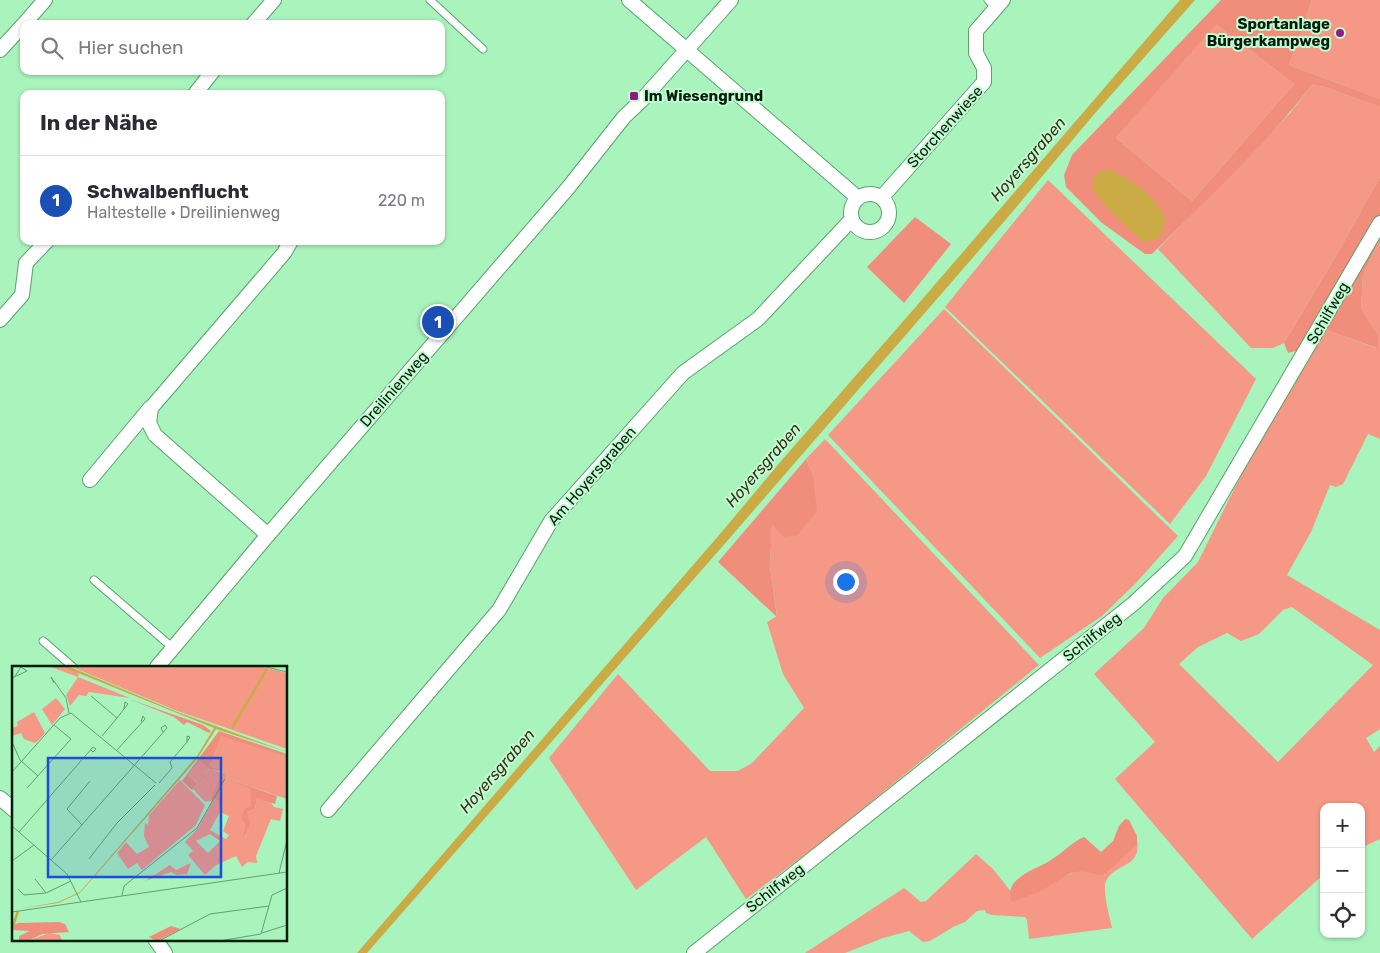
<!DOCTYPE html>
<html lang="de">
<head>
<meta charset="utf-8">
<style>
	:root { --surface:#fff; --page:#f2f2f3; --text:#2b2b33; --muted:#7c7c81; --line:#e1e1e2; --accent:#d93025 }
	body { margin:0; font-family:Rubik,sans-serif; background:var(--page); color:var(--text) }
	.controls { position:absolute; right:15px; bottom:15px; display:grid; overflow:hidden; border-radius:10px; box-shadow:0 1px 4px #0004 }
	.controls button { width:45px; height:45px; display:grid; place-items:center; padding:0; border:0; border-bottom:1px solid var(--line); background:var(--surface); color:var(--text); font:25px sans-serif }
	.you { position:absolute; left:845px; top:581px; width:18px; height:18px; margin:-12px; border:4px solid #fff; border-radius:50%; background:#1a73e8; box-shadow:0 0 0 8px #1a73e833 }
	.badge { display:grid; place-items:center; width:32px; height:32px; border-radius:50%; background:var(--accent); color:#fff; font-size:16px; font-weight:700 }
	.pin { position:absolute; translate:-50% -50%; border:2px solid #fff; box-shadow:0 1px 5px #0006 }
	.list { margin:0; padding:0; list-style:none }
	h2 { display:flex; justify-content:space-between; align-items:center; height:65px; margin:0; padding:0 20px; font-size:21px }
	h2 small { font-size:16px; font-weight:400; color:var(--muted) }
	.list li { display:grid; grid-template-columns:32px 1fr auto; gap:15px; align-items:center; box-sizing:border-box; height:90px; padding:0 20px; border-top:1px solid var(--line) }
	.list b { display:block; font-size:19px; white-space:nowrap }
	.list p { margin:0; font-size:16px; white-space:nowrap; color:var(--muted) }
	.list em { font-size:16px; font-style:normal; color:var(--muted) }
	.icon { flex:none; width:28px; height:28px; fill:none; stroke:currentColor; stroke-width:2; stroke-linecap:round; stroke-linejoin:round }
	.map { position:relative; flex:none; width:1380px; height:953px; overflow:hidden }
	.search { position:absolute; background:var(--surface); box-shadow:0 1px 4px #0004; left:20px; top:20px; width:425px; height:55px; display:flex; align-items:center; gap:12px; box-sizing:border-box; padding:0 18px; border-radius:10px; color:var(--muted); font-size:19px }
	.panel { position:absolute; background:var(--surface); box-shadow:0 1px 4px #0004; left:20px; top:90px; width:425px; height:155px; border-radius:10px }
	.map>svg:first-child { display:block }
	.green { fill:#f59886; fill-rule:evenodd }
	.forest { fill:#f18e7b; fill-rule:evenodd }
	.water { fill:#caab45 }
	.lines { fill:none; stroke-linecap:round; stroke-linejoin:round }
	.service-casing { stroke:#5aa16e; stroke-width:9 }
	.minor-casing { stroke:#5aa16e; stroke-width:16 }
	.service { stroke:#fff; stroke-width:7 }
	.minor { stroke:#fff; stroke-width:14 }
	.poi-dot { fill:#8b1e82; stroke:#c2fcd0; stroke-width:2 }
	.labels { text-anchor:middle; dominant-baseline:central; stroke-width:4; stroke-linejoin:round; paint-order:stroke }
	.poi-label { font-size:15px; font-weight:bold; fill:#011e0b; stroke:#c2fcd0; text-anchor:end }
	.street-label { font-size:15px; fill:#011e0b; stroke:#c2fcd0 }
	.water-label { font-size:16px; font-style:italic; fill:#37301a; stroke:#c2fcd0 }
	.inset-river { fill:none; stroke:#caab45; stroke-width:2.5 }
	.inset-road { fill:none; stroke:#669e75; stroke-width:1 }
	.view { fill:#1d4ed8; fill-opacity:0.15; stroke:#1d4ed8; stroke-width:2.5 }
	.inset-edge { fill:none; stroke:#011e0b; stroke-width:2.5 }
</style>
</head>
<body>
<div class="map">
<svg width="1380" height="953" viewBox="0 0 1380 953">
	<rect width="100%" height="100%" fill="#a9f3bc"/>
	<path class="green" d="M 1312,0 L 1380,0 L 1380,99 L 1289,65 Z
		M 1215,23 L 1294,84 L 1192,201 L 1116,138 Z
		M 1312,85 L 1325,87 L 1380,107 L 1380,177 L 1333,261 L 1284,343 L 1273,348 L 1251,348 L 1158,249 L 1290,113 Z
		M 1048,180 L 1256,379 L 1206,476 L 1170,524 L 945,307 Z
		M 1380,239 L 1380,439 L 1368,434 L 1343,484 L 1336,487 L 1330,485 L 1311,532 L 1287,575 L 1380,630 L 1380,729 L 1366,738 L 1374,752 L 1380,746 L 1380,839 L 1361,848 L 1361,807 L 1324,807 L 1324,874 L 1252,939 L 1115,779 L 1155,742 L 1094,674 L 1144,628 L 1163,598 L 1198,562 L 1253,451 L 1323,329 L 1376,348 L 1379,337 L 1361,308 L 1363,276 ZM 1292,607 L 1373,665 L 1278,762 L 1179,664 L 1198,647 L 1227,633 L 1241,641 L 1259,634 L 1283,610 Z
		M 944,309 L 1178,536 L 1136,583 L 1102,616 L 1040,658 L 828,435 Z
		M 825,439 L 1039,665 L 828,837 L 746,899 L 706,837 L 636,890 L 549,758 L 618,674 L 710,771 L 738,771 L 752,763 L 804,708 L 783,674 L 767,622 L 777,616 L 770,567 L 772,523 L 783,537 L 813,475 L 806,459 Z
		M 1137,840 C 1142,868 1116,862 1106,881 C 1102,890 1110,918 1112,928 L 1029,939 L 1027,920 L 1025,917 L 992,915 L 986,913 L 985,910 L 977,911 L 965,922 L 953,927 L 930,941 L 923,942 L 909,931 L 883,938 L 845,953 L 805,953 L 904,888 L 921,902 L 926,901 L 976,854 L 993,869 L 1016,898 L 1042,888 L 1080,869 L 1104,873 Z"/>
	<path class="forest" d="M 1221,0 L 1312,0 L 1289,65 L 1380,99 L 1380,107 L 1325,87 L 1312,85 C 1264,146 1206,200 1152,254 L 1145,254 L 1102,223 L 1066,187 L 1064,175 L 1072,155 ZM 1216,24 L 1294,84 L 1192,201 L 1116,138 Z
		M 1380,177 L 1380,239 L 1363,276 L 1361,308 L 1379,337 L 1377,348 L 1323,329 L 1304,349 L 1288,353 L 1284,343 L 1333,261 Z
		M 915,217 L 951,244 L 904,303 L 867,267 Z
		M 806,459 L 813,475 L 817,511 L 798,535 L 783,537 L 772,524 L 770,567 L 777,617 L 718,562 Z
		M 1125,819 L 1129,820 L 1137,836 L 1137,844 L 1106,873 L 1100,875 L 1081,871 L 1071,873 L 1039,892 L 1011,902 C 1010,897 1009,892 1012,886 C 1020,872 1042,867 1054,858 C 1065,851 1072,842 1084,837 L 1101,852 L 1113,841 L 1119,826 Z"/>
	<path class="water" d="M 1180,0 L 1195,0 L 1096,112 L 1008,217 L 728,540 L 367,953 L 357,953 L 720,534 L 782,460 L 913,310 Z
		M 1110,170 C 1126,175 1163,201 1165,220 C 1165,224 1162,231 1161,236 L 1152,241 L 1144,242 C 1125,225 1106,210 1092,188 L 1094,177 L 1101,171 Z"/>
	<g class="lines">
		<g class="service-casing">
			<path id="service" d="M 430,0 L 483,49
				M 988,0 L 996,8
				M 94,580 L 173,648
				M 43,641 L 73,667"/>
		</g>
		<g class="minor-casing">
			<path id="minor" d="M 629,0 L 858,198
				M 24,24 L 45,0
				M 253,24 L 274,0
				M 0,50 L 24,24
				M 195,94 L 213,71
				M851 213a19 19 0 1 1 38 0a19 19 0 1 1-38 0Z
				M 882,197 L 984,82 L 984,68 L 976,53 L 976,31 L 1003,0
				M 0,320 L 22,295 L 26,263 L 47,241
				M 90,480 L 150,408
				M 268,535 L 155,435 L 149,423 L 151,408 L 284,253 L 291,241
				M 157,667 L 268,535 L 568,188 L 624,117 L 641,101 L 731,0
				M 0,798 L 14,810
				M 328,810 L 499,610 L 551,521 L 683,373 L 758,319 L 852,219
				M 155,939 L 165,953
				M 694,953 L 1133,604 L 1185,556 L 1380,223"/>
		</g>
		<use href="#service" class="service"/>
		<use href="#minor" class="minor"/>
	</g>
	<g class="poi-dot">
		<circle cx="1340" cy="33" r="5"/>
		<rect x="629" y="91" width="10" height="10" rx="2.5"/>
	</g>
	<g class="labels">
		<g class="poi-label">
			<text x="1330" y="24">Sportanlage<tspan x="1330" dy="17">Bürgerkampweg</tspan></text>
			<text x="644" y="96" text-anchor="start">Im Wiesengrund</text>
		</g>
		<g class="street-label">
			<text transform="translate(945 127) rotate(-48)">Storchenwiese</text>
			<text transform="translate(1328 313) rotate(-60)">Schilfweg</text>
			<text transform="translate(394 389) rotate(-49)">Dreilinienweg</text>
			<text transform="translate(592 476) rotate(-49)">Am Hoyersgraben</text>
			<text transform="translate(1092 637) rotate(-38)">Schilfweg</text>
			<text transform="translate(775 888) rotate(-38)">Schilfweg</text>
		</g>
		<g class="water-label">
			<text transform="translate(1028 159) rotate(-49)">Hoyersgraben</text>
			<text transform="translate(763 465) rotate(-49)">Hoyersgraben</text>
			<text transform="translate(497 771) rotate(-49)">Hoyersgraben</text>
		</g>
	</g>
	<g transform="translate(12 666)">
		<rect width="275" height="275" fill="#a9f3bc"/>
		<path d="M 36,0 L 49,0 L 67,6 L 66,11 L 118,32 L 77,26 L 74,30 L 67,29 L 58,40 L 54,29 L 66,11 ZM 58,0 L 248,0 L 275,7 L 275,83 L 163,44 ZM 44,32 L 53,43 L 40,59 L 30,43 ZM 22,46 L 33,67 L 28,73 L 23,77 L 12,73 L 9,67 L 0,70 L 0,62 L 6,60 L 5,56 ZM 209,69 L 275,91 L 275,133 L 214,112 L 215,107 L 198,100 ZM 188,95 L 198,102 L 186,117 L 176,109 ZM 200,103 L 212,108 L 197,135 L 193,136 L 181,123 ZM 214,113 L 240,123 L 239,140 L 232,144 L 229,153 L 233,159 L 233,173 L 236,161 L 235,146 L 243,143 L 245,132 L 257,134 L 262,141 L 271,143 L 268,155 L 259,153 L 244,190 L 245,197 L 236,196 L 230,201 L 224,190 L 204,199 L 193,209 L 176,189 L 181,185 L 173,176 L 186,162 L 202,133 L 209,135 L 207,126 ZM 208,146 L 217,150 L 211,165 L 217,169 L 214,173 L 198,164 ZM 198,168 L 208,175 L 196,187 L 184,175 ZM 168,114 L 193,139 L 184,159 L 130,204 L 125,197 L 116,203 L 105,187 L 114,176 L 125,188 L 137,181 L 132,170 L 133,157 L 136,159 L 137,149 ZM 179,197 L 175,208 L 165,209 L 159,206 L 133,215 L 158,199 L 164,204 ZM 37,267 L 48,269 L 50,275 L 16,275 Z" fill="#f59886" fill-rule="evenodd"/>
		<path d="M 117,33 L 191,59 L 199,65 L 197,67 L 175,56 L 172,59 L 162,51 ZM 207,65 L 275,88 L 275,91 L 209,70 L 198,100 L 215,107 L 214,112 L 265,130 L 263,138 L 245,132 L 243,143 L 235,146 L 238,157 L 232,174 L 233,159 L 229,153 L 232,143 L 239,140 L 239,123 L 214,113 L 207,126 L 209,136 L 202,133 L 197,136 L 211,106 L 200,103 L 180,124 L 170,115 ZM 188,95 L 198,103 L 185,117 L 176,109 ZM 47,256 L 53,258 L 57,266 L 30,268 L 16,275 L 7,275 L 7,270 L 18,265 L 1,264 L 3,258 L 7,257 ZM 159,260 L 169,263 L 145,275 L 137,271 Z" fill="#f18e7b" fill-rule="evenodd"/>
		<path d="M 49,0 L 56,0 L 163,45 L 275,86 L 204,63 L 185,93 L 68,227 L 46,237 L 6,243 L 46,236 L 68,226 L 185,90 L 202,62 Z" fill="#caab45"/>
		<path class="inset-river" d="M 220,62 L 255,3M 0,263 L 6,245"/>
		<path class="inset-road" d="M 251,0 L 275,6M 0,12 L 15,5 L 9,1 L 3,10M 42,17 L 39,11 L 54,32 L 57,47M 79,30 L 105,52M 90,70 L 105,52 L 112,43 L 116,38 L 113,36 L 112,43M 0,76 L 8,94 L 26,110M 105,84 L 133,53 L 131,50 L 129,56M 0,106 L 48,52 L 59,47 L 144,117M 147,117 L 160,102 L 158,96 L 175,76 L 175,70 L 178,71 L 175,76M 15,122 L 59,73 L 42,59M 70,159 L 55,143 L 78,115M 0,160 L 55,208 L 69,236M 7,166 L 81,81 L 84,83 L 81,86 L 78,83M 77,193 L 105,157 L 143,119M 39,194 L 155,62 L 153,59 L 149,62 L 151,66M 0,195 L 22,179M 267,207 L 275,174M 23,213 L 34,227M 6,223 L 12,229 L 34,227 L 59,215M 110,230 L 112,220 L 185,162 L 213,113M 0,246 L 275,206M 250,267 L 275,259M 147,275 L 198,248 L 257,240M 207,275 L 249,268 L 260,229 L 275,222"/>
		<path class="view" d="M 36,92 L 209,92 L 209,211 L 36,211 Z"/>
		<rect width="275" height="275" class="inset-edge"/>
	</g>
</svg>
<div class="controls">
<button>+</button>
<button>−</button>
<button><svg class="icon" aria-label="locate" viewBox="0 0 24 24"><circle cx="12" cy="12" r="6"/><path d="M12 2v4M12 18v4M2 12h4M18 12h4"/></svg></button>
</div>
<div class="you"></div>
<div class="pin badge" style="left:438px;top:322px;background:#1a4fb4">1</div>
<div class="search"><svg class="icon" aria-label="search" viewBox="0 0 24 24"><circle cx="10" cy="10" r="6"/><path d="M15 15l6 6"/></svg>Hier suchen</div>
<section class="panel">
<h2>In der Nähe<small></small></h2>
<ul class="list">
<li><span class="badge" style="background:#1a4fb4">1</span><div><b>Schwalbenflucht</b><p>Haltestelle · Dreilinienweg</p></div><em>220 m</em></li>
</ul>
</section>
</div>
</body>
</html>
